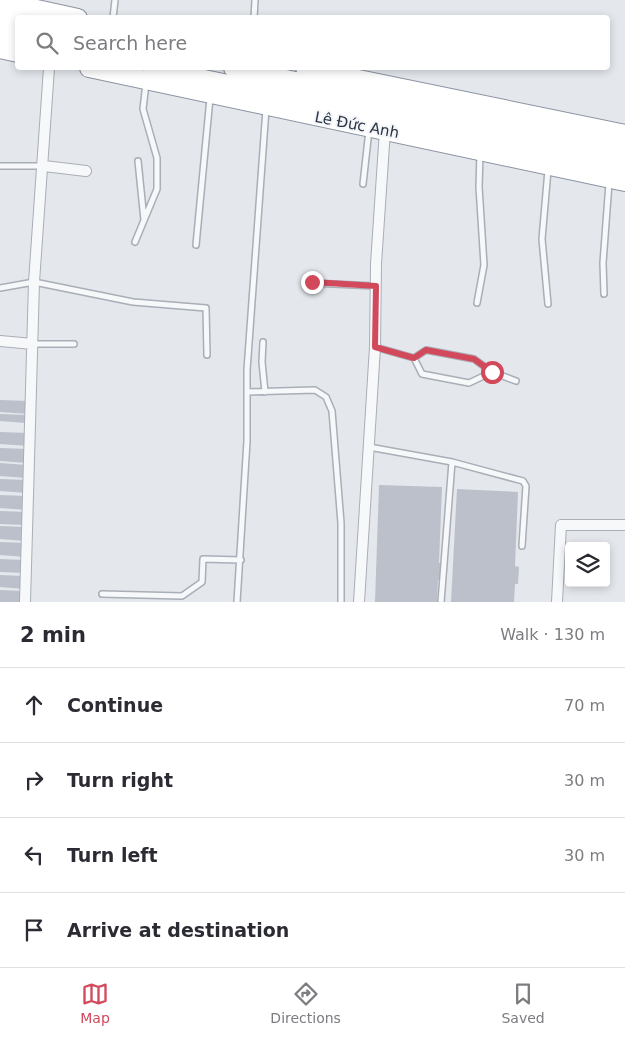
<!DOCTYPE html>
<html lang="en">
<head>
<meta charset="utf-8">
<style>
	:root { --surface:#fff; --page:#f7f7f7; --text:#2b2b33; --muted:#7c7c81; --line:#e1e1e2; --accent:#d1495b }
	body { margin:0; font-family:"DejaVu Sans",sans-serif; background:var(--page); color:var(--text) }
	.controls { position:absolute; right:15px; bottom:15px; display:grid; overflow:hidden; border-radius:5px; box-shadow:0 2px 8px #0003 }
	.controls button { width:45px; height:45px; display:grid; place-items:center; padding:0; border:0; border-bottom:1px solid var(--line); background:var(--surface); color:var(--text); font:25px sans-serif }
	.stop { position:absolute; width:15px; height:15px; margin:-11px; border:4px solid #d1495b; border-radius:50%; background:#fff }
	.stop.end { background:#d1495b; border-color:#fff; box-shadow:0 1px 5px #0008 }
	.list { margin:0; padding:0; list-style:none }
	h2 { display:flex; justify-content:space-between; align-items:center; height:65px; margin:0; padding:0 20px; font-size:21px }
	h2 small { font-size:16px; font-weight:400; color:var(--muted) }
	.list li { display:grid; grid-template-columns:32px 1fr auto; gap:15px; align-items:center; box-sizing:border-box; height:75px; padding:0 20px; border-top:1px solid var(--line) }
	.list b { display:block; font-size:19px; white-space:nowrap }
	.list em { font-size:16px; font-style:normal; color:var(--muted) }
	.icon { flex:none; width:28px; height:28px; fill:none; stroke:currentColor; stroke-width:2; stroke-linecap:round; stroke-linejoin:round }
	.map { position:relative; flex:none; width:625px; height:602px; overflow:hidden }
	.search { position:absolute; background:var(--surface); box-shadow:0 2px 8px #0003; left:15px; right:15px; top:15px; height:55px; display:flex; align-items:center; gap:12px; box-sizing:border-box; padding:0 18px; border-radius:5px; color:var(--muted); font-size:19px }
	.sheet { height:365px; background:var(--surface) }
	nav { display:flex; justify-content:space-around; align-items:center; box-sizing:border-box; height:70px; border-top:1px solid var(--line); background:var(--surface); font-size:14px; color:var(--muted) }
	nav a { display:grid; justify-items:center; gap:2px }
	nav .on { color:var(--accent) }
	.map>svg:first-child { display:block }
	.building { fill:#bbc0ca }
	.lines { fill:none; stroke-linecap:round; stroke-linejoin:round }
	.service-casing { stroke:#a9aeb7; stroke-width:8 }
	.minor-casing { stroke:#a9aeb7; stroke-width:12 }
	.trunk-casing { stroke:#8b94a3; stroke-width:20 }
	.service { stroke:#f7f8fa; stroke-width:5 }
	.minor { stroke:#f7f8fa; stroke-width:10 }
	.trunk { stroke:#fff; stroke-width:18 }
	.route { stroke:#d1495b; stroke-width:6 }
	.labels { text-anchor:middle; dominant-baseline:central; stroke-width:4; stroke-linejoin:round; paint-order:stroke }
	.street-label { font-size:15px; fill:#2b3445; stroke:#f4f6f9 }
</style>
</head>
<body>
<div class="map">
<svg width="625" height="602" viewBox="0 0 625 602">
	<rect width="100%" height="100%" fill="#e4e7ec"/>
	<path class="building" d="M 0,400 L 28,401 L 29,414 L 0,412 Z
		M 0,414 L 27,415 L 26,423 L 0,421 Z
		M 0,432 L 27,433 L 28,446 L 0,444 Z
		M 0,448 L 27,449 L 27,463 L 0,461 Z
		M 0,463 L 27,465 L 27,478 L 0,476 Z
		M 0,479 L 26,480 L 27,493 L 0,491 Z
		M 379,485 L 442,487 L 439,563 L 442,563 L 442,580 L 438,580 L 437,602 L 375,602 Z
		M 457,489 L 518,492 L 515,566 L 519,567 L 518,584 L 515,584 L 514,602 L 451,602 Z
		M 0,495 L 26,496 L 27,510 L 0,508 Z
		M 0,511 L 25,512 L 26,525 L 0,524 Z
		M 0,526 L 25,527 L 25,541 L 0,539 Z
		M 0,542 L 25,543 L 25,557 L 0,555 Z
		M 0,559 L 24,560 L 25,573 L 0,572 Z
		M 0,575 L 24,576 L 25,589 L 0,587 Z
		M 0,590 L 23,591 L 24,602 L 0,602 Z"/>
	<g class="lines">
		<g class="service-casing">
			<path id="service" d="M 113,18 L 115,0
				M 254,18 L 255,0
				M 138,161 L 144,220
				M 0,166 L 43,166
				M 363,184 L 369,130
				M 135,242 L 157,189 L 157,158 L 143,109 L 146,83
				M 196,245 L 210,98
				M 312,283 L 375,286
				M 0,288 L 34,282 L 133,302 L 206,308 L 207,355
				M 604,294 L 603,263 L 609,183
				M 477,303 L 484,265 L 479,187 L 480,153
				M 548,304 L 542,239 L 548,170
				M 263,342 L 262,362 L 265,392
				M 33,344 L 74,344
				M 375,347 L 414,358 L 422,374 L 469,383 L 492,372
				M 414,358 L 426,350 L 474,359 L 492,372 L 516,381
				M 247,392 L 315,390 L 326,397 L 332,411 L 341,523 L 341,602
				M 369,447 L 452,462 L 523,481 L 526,486 L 522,546
				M 102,594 L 182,596 L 202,582 L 203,559 L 241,560
				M 237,602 L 247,441 L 247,370 L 266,109
				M 441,602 L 452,462"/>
		</g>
		<g class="minor-casing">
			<path id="minor" d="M 44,166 L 86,171
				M 0,341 L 33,344
				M 25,602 L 34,282 L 49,68
				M 359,602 L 375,347 L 376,264 L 385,130
				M 557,602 L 561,525 L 625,525"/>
		</g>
		<g class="trunk-casing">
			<path id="trunk" d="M 0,1 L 78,18
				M 0,18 L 18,22
				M 0,35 L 18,39
				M 0,49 L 18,53
				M 89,68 L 625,182
				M 152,68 L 625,168
				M 233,68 L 625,150
				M 305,68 L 625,134"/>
		</g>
		<use href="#service" class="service"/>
		<use href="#minor" class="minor"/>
		<use href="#trunk" class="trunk"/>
	</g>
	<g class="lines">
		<path class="route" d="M 312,282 L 376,286 L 375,347 L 414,358 L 426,350 L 474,359 L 492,372"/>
	</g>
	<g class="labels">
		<g class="street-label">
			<text transform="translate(357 125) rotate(11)">Lê Đức Anh</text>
		</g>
	</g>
</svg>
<div class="controls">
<button><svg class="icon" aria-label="layers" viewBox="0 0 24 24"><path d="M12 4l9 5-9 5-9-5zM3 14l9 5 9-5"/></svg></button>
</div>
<div class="stop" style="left:492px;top:372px"></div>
<div class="stop end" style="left:312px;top:282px"></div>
<div class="search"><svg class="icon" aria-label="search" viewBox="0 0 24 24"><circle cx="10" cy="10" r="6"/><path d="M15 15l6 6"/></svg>Search here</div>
</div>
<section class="sheet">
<h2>2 min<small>Walk · 130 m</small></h2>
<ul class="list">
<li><svg class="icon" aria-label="ahead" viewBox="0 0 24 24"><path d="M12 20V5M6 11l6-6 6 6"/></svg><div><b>Continue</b></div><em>70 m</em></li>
<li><svg class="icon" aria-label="right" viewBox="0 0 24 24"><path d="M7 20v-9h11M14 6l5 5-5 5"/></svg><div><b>Turn right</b></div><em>30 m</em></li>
<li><svg class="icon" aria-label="left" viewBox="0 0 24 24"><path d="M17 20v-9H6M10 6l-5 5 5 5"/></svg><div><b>Turn left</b></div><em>30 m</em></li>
<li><svg class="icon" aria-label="arrive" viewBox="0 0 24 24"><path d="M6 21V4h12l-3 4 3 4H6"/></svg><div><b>Arrive at destination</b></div></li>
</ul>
</section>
<nav>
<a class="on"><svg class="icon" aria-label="map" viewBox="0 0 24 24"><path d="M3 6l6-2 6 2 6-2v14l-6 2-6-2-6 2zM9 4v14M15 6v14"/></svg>Map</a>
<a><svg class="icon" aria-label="directions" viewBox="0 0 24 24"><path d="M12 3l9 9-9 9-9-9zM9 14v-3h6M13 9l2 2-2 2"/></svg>Directions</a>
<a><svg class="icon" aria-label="saved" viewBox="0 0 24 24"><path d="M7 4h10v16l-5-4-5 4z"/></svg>Saved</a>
</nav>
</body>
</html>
